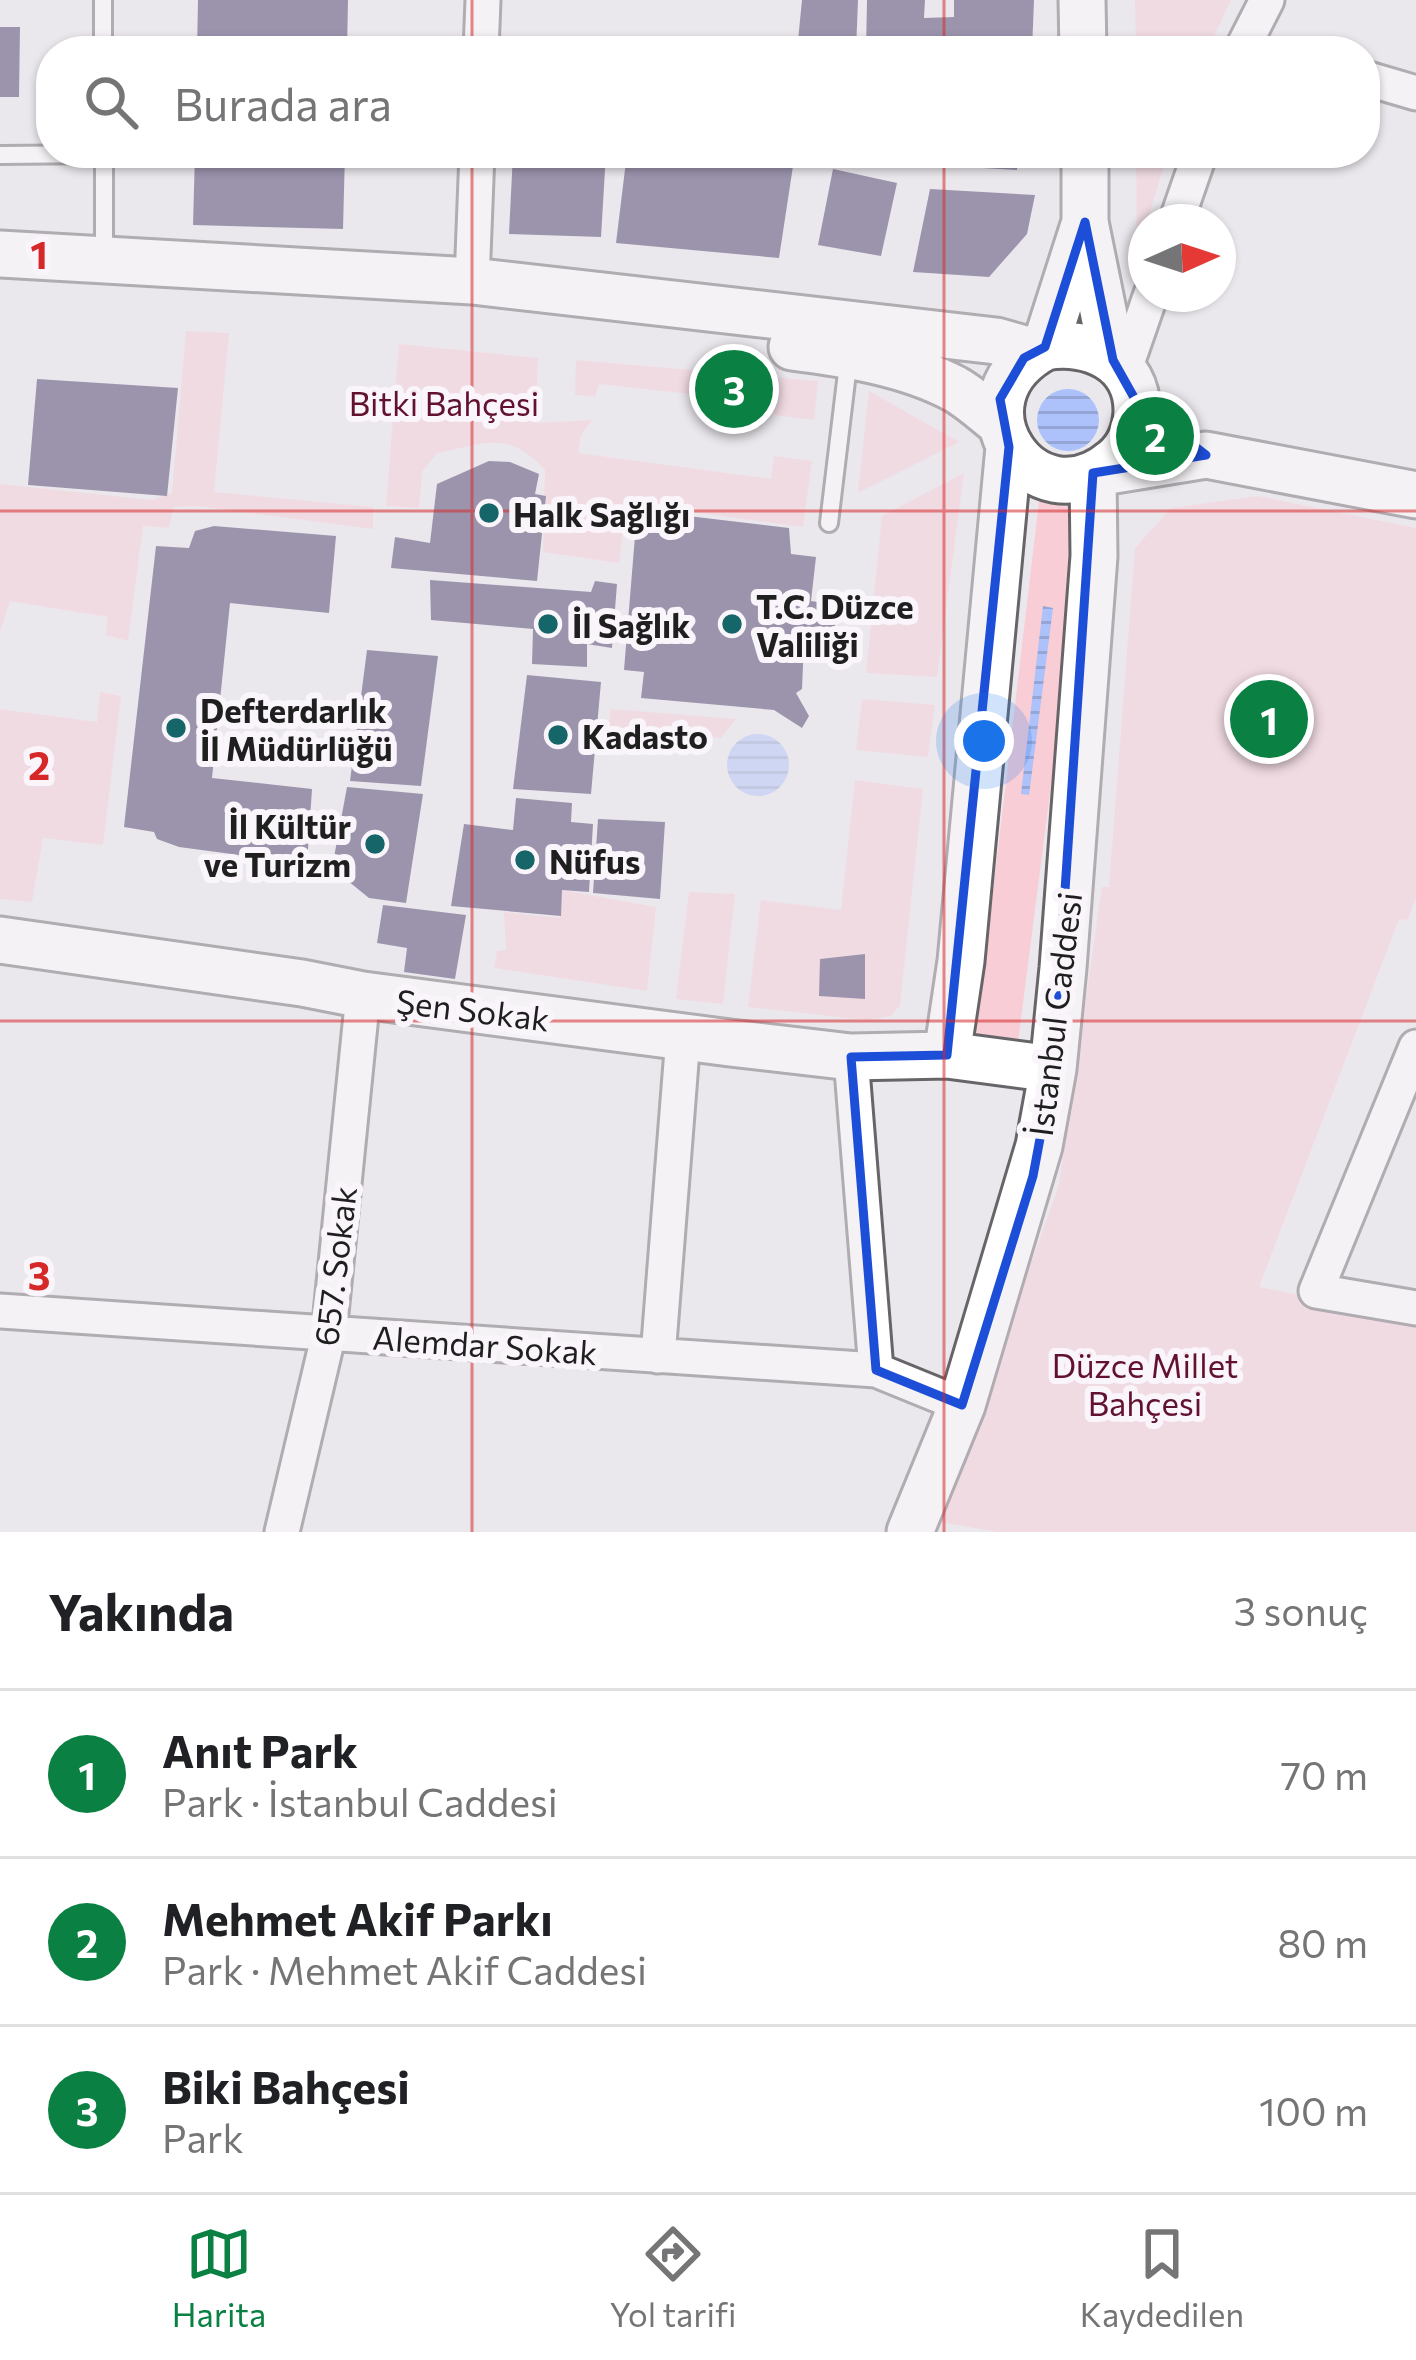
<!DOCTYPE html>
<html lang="tr">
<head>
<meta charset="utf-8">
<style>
	:root { --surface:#fff; --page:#f6f6f6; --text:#202124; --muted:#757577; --line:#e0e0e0; --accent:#0b8043 }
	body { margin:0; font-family:Commissioner,sans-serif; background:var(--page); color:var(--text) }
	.compass { position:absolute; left:1128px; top:204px; width:108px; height:108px; border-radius:50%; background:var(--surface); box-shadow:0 3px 9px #0004; rotate:87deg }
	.you { position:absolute; left:984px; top:741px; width:42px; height:42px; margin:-30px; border:9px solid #fff; border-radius:50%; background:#1a73e8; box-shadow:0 0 0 18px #1a73e833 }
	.badge { display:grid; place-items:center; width:78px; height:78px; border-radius:50%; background:var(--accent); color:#fff; font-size:39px; font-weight:700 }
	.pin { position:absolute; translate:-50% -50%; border:6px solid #fff; box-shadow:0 3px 12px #0006 }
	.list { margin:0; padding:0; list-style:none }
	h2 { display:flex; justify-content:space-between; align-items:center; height:156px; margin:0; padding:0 48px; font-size:51px }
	h2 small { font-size:39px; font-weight:400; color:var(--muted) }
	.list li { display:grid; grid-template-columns:78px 1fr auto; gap:36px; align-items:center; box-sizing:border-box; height:168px; padding:0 48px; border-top:3px solid var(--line) }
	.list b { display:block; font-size:45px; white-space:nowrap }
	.list p { margin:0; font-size:39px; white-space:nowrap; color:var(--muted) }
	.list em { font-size:39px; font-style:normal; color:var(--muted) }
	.icon { flex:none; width:66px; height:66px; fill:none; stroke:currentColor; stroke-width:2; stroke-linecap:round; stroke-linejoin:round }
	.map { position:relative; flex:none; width:1416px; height:1532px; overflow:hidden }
	.search { position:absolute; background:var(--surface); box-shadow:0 3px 9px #0004; left:36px; right:36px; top:36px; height:132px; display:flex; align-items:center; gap:30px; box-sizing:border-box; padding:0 42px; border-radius:48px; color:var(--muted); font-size:45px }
	.sheet { height:660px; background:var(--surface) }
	nav { display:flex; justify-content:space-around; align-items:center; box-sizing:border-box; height:168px; border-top:3px solid var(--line); background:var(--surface); font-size:33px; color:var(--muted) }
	nav a { display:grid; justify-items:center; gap:6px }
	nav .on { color:var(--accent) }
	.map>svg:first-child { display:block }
	.park { fill:#f9cdd6 }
	.water { fill:url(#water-rules) }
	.building { fill:#3c3061 }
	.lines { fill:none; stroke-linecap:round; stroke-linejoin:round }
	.lane-casing { stroke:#686569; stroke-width:22 }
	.street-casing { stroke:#686569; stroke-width:39 }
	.secondary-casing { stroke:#686569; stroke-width:51 }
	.lane { stroke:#fff; stroke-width:16 }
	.street { stroke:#fff; stroke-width:33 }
	.secondary { stroke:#fff; stroke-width:45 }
	.marked { fill:none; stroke:#1d4ed8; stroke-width:9; stroke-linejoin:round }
	.grid { fill:none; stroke:#d62828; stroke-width:3; stroke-opacity:0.55 }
	.poi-dot { fill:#166568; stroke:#f9f5fa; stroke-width:4.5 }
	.labels { text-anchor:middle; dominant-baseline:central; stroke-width:12; stroke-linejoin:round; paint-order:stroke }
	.park-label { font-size:33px; fill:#62122f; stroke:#f9f5fa }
	.poi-label { font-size:33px; font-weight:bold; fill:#201f20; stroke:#f9f5fa; text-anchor:start }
	.street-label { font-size:33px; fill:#201f20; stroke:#f9f5fa }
	.grid-label { font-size:39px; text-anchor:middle; font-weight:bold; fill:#d62828; stroke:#f9f5fa; stroke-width:12; stroke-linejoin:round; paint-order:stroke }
</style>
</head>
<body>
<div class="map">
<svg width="1416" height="1532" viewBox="0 0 1416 1532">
	<defs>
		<pattern id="water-rules" width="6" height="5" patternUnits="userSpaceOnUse" patternTransform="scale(3)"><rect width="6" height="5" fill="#adc1fa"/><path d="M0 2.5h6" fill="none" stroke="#95a5d6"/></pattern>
	</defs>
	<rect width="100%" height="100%" fill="#ebe8ed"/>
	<path class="park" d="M 1135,0 L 1231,0 L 1207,51 L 1136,51 Z
		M 1136,153 L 1168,153 L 1137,254 Z
		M 186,331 L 229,333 L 214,492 L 373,507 L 373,529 L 197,506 L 173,507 L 169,528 L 143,526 L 128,641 L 106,635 L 108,617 L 10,601 L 0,632 L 0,484 L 152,500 L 172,493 Z
		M 399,344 L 538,358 L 535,423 L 592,420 L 581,435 L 578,453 L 771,479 L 774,456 L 812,461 L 803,527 L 626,503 L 619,563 L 543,552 L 545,470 C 508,429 485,444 437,453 L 422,472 L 419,508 L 386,506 Z
		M 576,360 L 818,381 L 814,420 L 775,415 L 773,403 L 599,384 L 595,397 L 575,395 Z
		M 869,391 L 959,442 L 858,493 Z
		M 964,473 L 937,677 L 866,673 L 882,516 Z
		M 1258,496 L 1416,528 L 1416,898 L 1408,920 L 1399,919 L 1259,1287 L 1416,1318 L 1416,1532 L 998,1532 L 939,1522 L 1059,1185 L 1102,887 L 1109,887 L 1135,548 L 1171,508 Z
		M 1039,501 L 1081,509 L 1076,591 L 1018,1042 L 976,1037 Z
		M 100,692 L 121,696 L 103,845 L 43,838 L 32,902 L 0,899 L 0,709 L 97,722 Z
		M 862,699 L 935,705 L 928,757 L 856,750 Z
		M 611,709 L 736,719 L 721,738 L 608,729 Z
		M 855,780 L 923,789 L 900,1005 L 891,1016 L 866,1020 L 748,1007 L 761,900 L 841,910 Z
		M 562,890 L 656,907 L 647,991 L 494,968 L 497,951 L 506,950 L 504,912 L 560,918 Z
		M 689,892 L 735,894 L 723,1004 L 676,999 Z"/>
	<path class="water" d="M1037 420a31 31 0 1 1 62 0a31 31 0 1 1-62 0Z
		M 1043,606 L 1053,608 L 1029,795 L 1021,794 Z
		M727 765a31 31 0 1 1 62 0a31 31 0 1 1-62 0Z"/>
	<path class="building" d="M 198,0 L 348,0 L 347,51 L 197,51 Z
		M 802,0 L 858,0 L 856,51 L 797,51 Z
		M 867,0 L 925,0 L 924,18 L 954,17 L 954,0 L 1034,0 L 1032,51 L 866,51 Z
		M 0,27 L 20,27 L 19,97 L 0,97 Z
		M 195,153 L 345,153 L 343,229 L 193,225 Z
		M 513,153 L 606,153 L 601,237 L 509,234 Z
		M 627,153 L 795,153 L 779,258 L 616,243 Z
		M 863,153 L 1018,153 L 1017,170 L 863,161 Z
		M 833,169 L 897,183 L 881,256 L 818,245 Z
		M 930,189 L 1035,195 L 1027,234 L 989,277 L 913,272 Z
		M 37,379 L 178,388 L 167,496 L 28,485 Z
		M 489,461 L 510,462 L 539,474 L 535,494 L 546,496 L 537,581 L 391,568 L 395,537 L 430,543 L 437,484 Z
		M 671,514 L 789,528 L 791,554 L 816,557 L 811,601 L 837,605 L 833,646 L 804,642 L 802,689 L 796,693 L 809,716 L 802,728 L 774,710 L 641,698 L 644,672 L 624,670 L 636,524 Z
		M 214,526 L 336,536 L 329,613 L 230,603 L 212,778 L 312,789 L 307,864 L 179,847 L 157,839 L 154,832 L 124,827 L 156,546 L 189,548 L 195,531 Z
		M 430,580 L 591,592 L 595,581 L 617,584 L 612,648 L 587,644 L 587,667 L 532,664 L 533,629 L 431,620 Z
		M 367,650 L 438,656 L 421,786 L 350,781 Z
		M 527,675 L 601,682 L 591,794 L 513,789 Z
		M 347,787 L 423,794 L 406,903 L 369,898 L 332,868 Z
		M 516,798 L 572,803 L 571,822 L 593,824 L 589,892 L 562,890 L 561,916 L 451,906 L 464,824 L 513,830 Z
		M 598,819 L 665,822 L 660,899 L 593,893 Z
		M 383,905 L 466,915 L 455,979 L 404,972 L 407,948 L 377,943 Z
		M 865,954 L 865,999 L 819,996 L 820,959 Z"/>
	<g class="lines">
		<g class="lane-casing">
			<path id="lane" d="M 103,0 L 103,51
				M 104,153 L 104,259
				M 0,155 L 104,154
				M 829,523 L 849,356"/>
		</g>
		<g class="street-casing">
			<path id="street" d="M 481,51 L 483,0
				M 1241,51 L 1267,0
				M 1365,78 L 1416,93
				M 1176,222 L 1200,153
				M 472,281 L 477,153
				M 1124,372 L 1151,294
				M 1416,1047 L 1316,1291 L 1416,1308
				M 851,1057 L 876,1370
				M 0,1311 L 876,1370 L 962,1405
				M 658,1356 L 683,1037
				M 282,1532 L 329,1333 L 363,995"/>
		</g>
		<g class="secondary-casing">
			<path id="secondary" d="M 1082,0 L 1083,51
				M 1085,153 L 1085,222 L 1113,360
				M 0,254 L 472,281 L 996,341 L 1035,352
				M 792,347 C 847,354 906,363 955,389 C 971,398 986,412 1000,423
				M 1045,347 C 1089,339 1138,360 1137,412 C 1136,430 1129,449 1114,461 C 1034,529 945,400 1045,347 L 1085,222
				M 1102,472 L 1206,455 L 1416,495
				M 0,940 L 302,983 L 363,995 L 730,1043 L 851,1057 L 947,1055 L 1053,1069
				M 947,1055 L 961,961 L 1009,447
				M 910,1532 L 962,1405 L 1039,1146 L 1053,1069 L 1063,968 L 1094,556 L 1093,475"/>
		</g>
		<use href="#lane" class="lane"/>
		<use href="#street" class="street"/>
		<use href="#secondary" class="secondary"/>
	</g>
	<path d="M0 0H1416V1532H0ZM 1085,222 L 1113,360 L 1136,401 L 1206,455 L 1093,473 L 1053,1069 L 1033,1176 L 962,1405 L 876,1370 L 851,1057 L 947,1055 L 1009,447 L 1000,399 L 1024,358 L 1045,347 Z" fill="#ebe8ed" fill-opacity=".55" fill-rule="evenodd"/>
	<path class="marked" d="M 1085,222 L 1113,360 L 1136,401 L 1206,455 L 1093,473 L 1053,1069 L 1033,1176 L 962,1405 L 876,1370 L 851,1057 L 947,1055 L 1009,447 L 1000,399 L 1024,358 L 1045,347 Z"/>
	<path class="grid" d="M 472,0 L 472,51M 944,0 L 944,51M 472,153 L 472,1532M 944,153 L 944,1532M 0,511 L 1416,511M 0,1021 L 1416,1021"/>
	<g class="poi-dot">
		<circle cx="489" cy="513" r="12"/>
		<circle cx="548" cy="624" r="12"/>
		<circle cx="732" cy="624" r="12"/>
		<circle cx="176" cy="728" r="12"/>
		<circle cx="558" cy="735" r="12"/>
		<circle cx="375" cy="844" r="12"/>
		<circle cx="525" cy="860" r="12"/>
	</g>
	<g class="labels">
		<g class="park-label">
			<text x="444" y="402">Bitki Bahçesi</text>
			<text x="1145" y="1364">Düzce Millet<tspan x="1145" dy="38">Bahçesi</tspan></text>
		</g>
		<g class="poi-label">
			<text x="513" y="513">Halk Sağlığı</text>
			<text x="756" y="605">T.C. Düzce<tspan x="756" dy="38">Valiliği</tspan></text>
			<text x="572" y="624">İl Sağlık</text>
			<text x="200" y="709">Defterdarlık<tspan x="200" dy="38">İl Müdürlüğü</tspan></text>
			<text x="582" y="735">Kadasto</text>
			<text x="351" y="825" text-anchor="end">İl Kültür<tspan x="351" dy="38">ve Turizm</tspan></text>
			<text x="549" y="860">Nüfus</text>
		</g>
		<g class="street-label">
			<text transform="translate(473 1009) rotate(7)">Şen Sokak</text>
			<text transform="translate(1054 1014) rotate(-83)">İstanbul Caddesi</text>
			<text transform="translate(334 1266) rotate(-83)">657. Sokak</text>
			<text transform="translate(485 1344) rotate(4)">Alemdar Sokak</text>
		</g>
	</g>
	<g class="grid-label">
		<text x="39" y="269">1</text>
		<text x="39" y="780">2</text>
		<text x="39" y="1290">3</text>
	</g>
</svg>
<svg class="compass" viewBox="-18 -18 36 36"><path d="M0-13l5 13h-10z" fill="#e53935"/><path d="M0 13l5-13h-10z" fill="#757577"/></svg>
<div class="you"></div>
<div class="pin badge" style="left:1269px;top:719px">1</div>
<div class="pin badge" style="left:1155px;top:436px">2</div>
<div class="pin badge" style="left:734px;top:389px">3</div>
<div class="search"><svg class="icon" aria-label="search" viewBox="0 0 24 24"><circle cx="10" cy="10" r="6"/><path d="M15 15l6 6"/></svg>Burada ara</div>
</div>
<section class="sheet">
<h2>Yakında<small>3 sonuç</small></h2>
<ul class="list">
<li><span class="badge">1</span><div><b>Anıt Park</b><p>Park · İstanbul Caddesi</p></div><em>70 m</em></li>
<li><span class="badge">2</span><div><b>Mehmet Akif Parkı</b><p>Park · Mehmet Akif Caddesi</p></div><em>80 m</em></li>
<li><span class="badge">3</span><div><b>Biki Bahçesi</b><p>Park</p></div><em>100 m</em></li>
</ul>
</section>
<nav>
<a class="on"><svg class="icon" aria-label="map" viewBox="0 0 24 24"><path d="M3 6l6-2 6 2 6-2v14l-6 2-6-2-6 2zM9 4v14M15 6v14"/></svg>Harita</a>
<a><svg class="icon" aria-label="directions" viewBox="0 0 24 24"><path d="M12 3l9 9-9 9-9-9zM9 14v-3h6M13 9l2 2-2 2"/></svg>Yol tarifi</a>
<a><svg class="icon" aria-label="saved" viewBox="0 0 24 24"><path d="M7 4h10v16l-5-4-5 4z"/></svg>Kaydedilen</a>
</nav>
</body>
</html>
